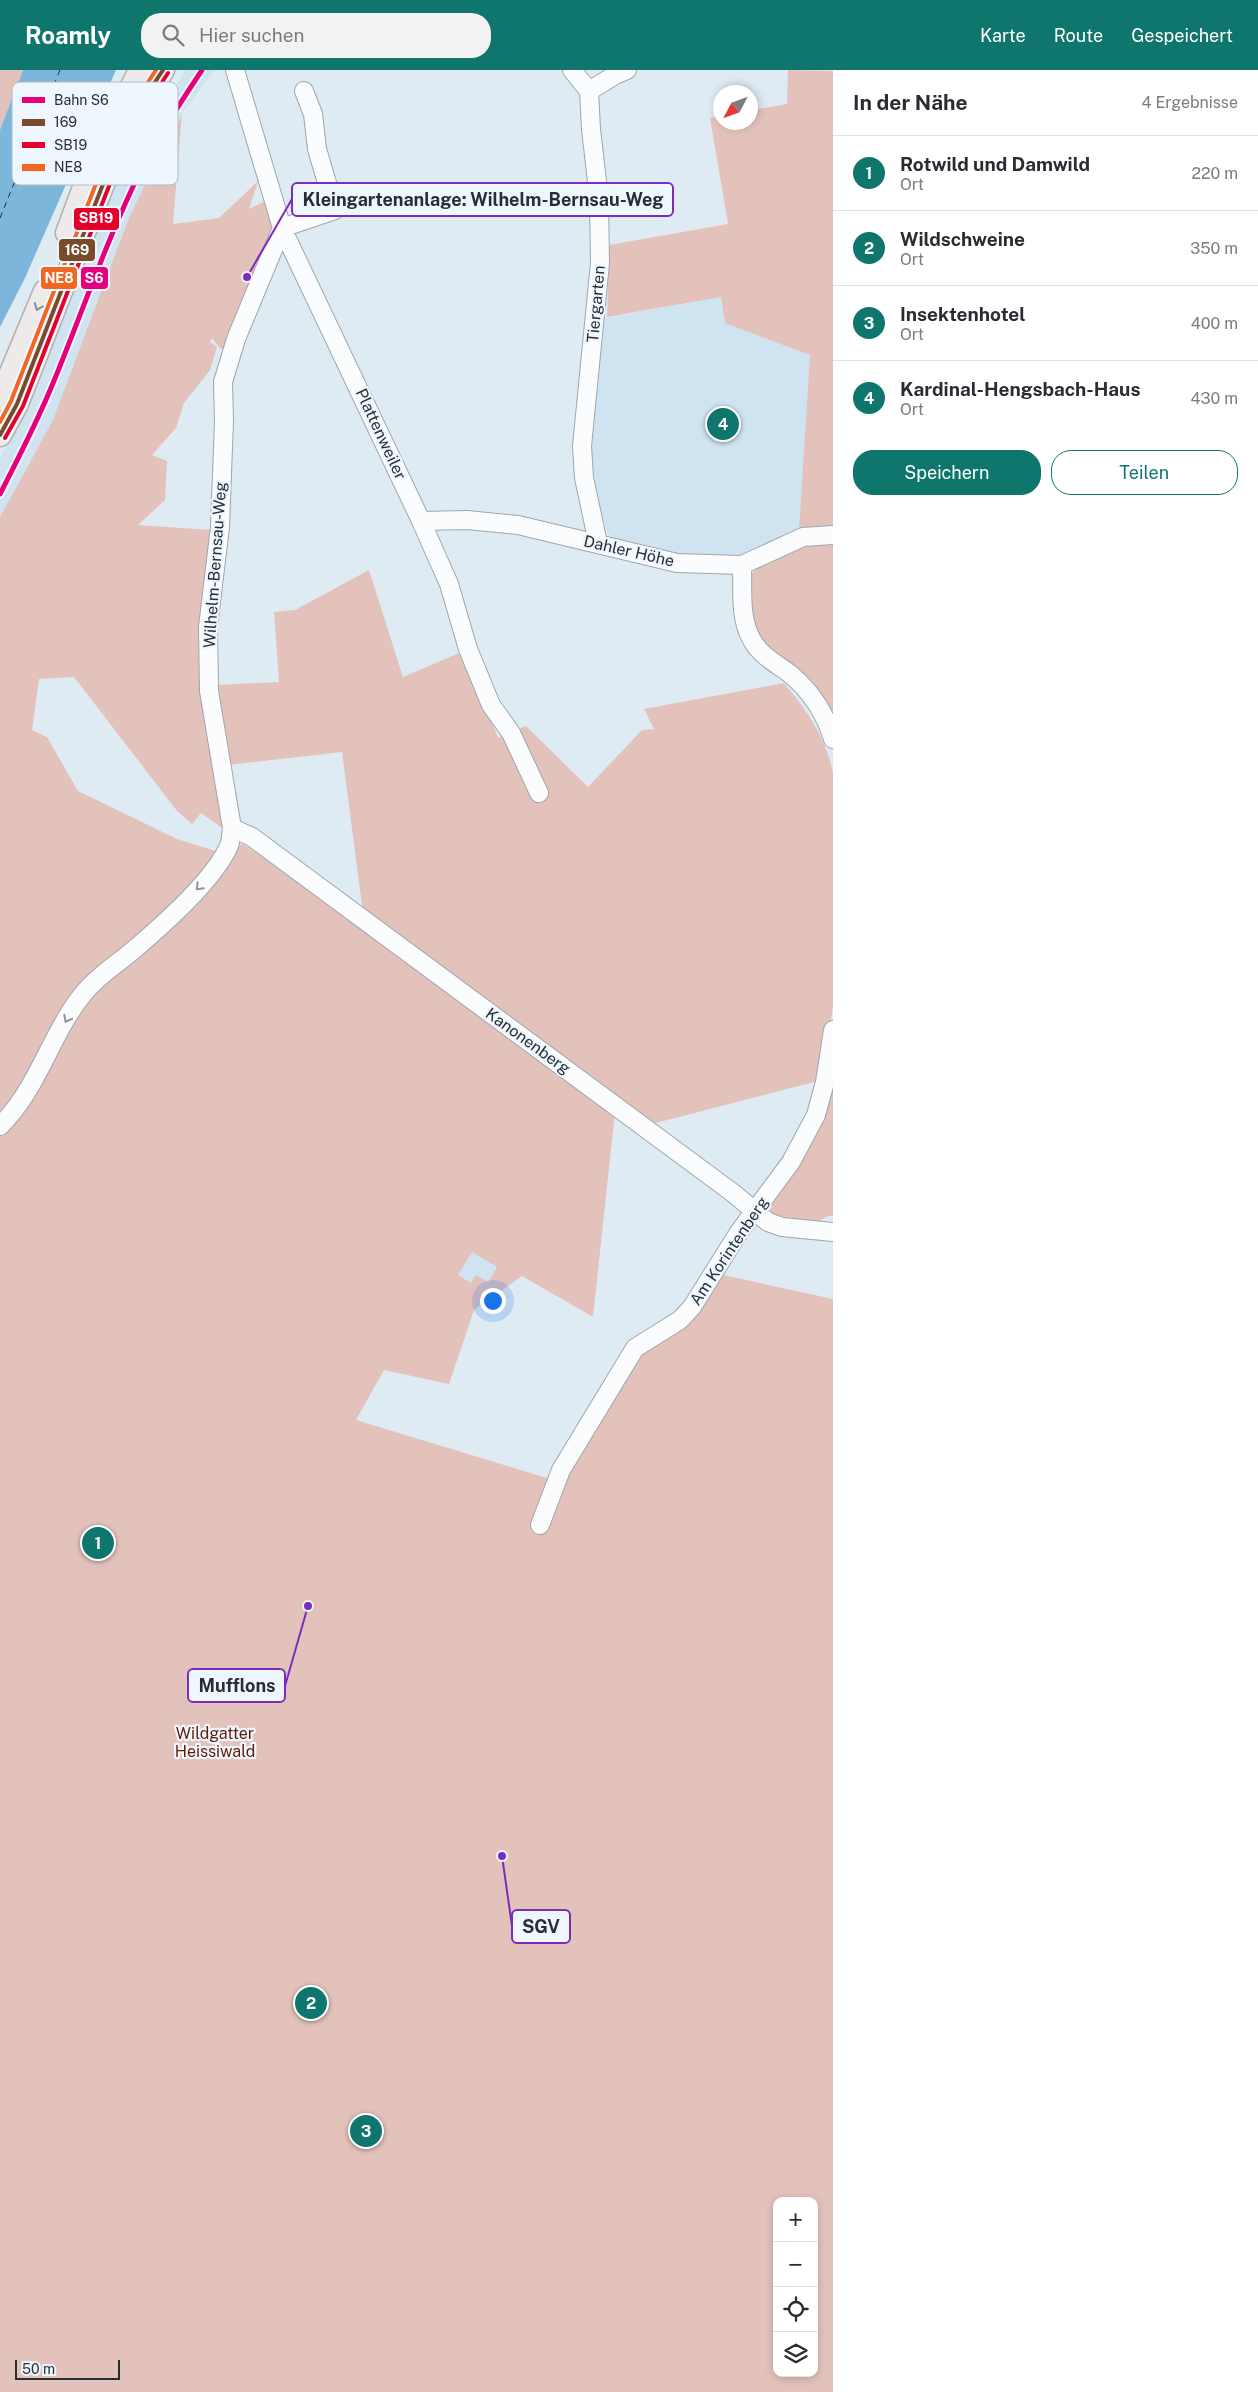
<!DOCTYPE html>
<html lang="de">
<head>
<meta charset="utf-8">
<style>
	:root { --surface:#fff; --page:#f2f2f3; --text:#2b2b33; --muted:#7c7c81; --line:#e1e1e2; --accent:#0f766e }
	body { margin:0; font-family:"Public Sans",sans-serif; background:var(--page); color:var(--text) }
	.controls { position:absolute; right:15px; bottom:15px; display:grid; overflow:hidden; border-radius:10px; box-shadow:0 2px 8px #0003 }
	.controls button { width:45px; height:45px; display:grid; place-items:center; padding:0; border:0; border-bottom:1px solid var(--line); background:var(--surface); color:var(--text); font:25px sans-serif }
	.compass { position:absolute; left:713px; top:15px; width:45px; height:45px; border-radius:50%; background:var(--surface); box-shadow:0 2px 8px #0003; rotate:229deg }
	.scale { position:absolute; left:15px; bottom:12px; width:105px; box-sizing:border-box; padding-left:5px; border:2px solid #272f35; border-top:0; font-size:14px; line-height:18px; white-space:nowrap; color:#272f35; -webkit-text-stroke:4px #eef7fd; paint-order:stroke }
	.you { position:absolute; left:492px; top:1230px; width:18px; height:18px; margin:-12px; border:4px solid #fff; border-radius:50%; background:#1a73e8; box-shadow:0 0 0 8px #1a73e833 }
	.badge { display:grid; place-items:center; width:32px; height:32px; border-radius:50%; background:var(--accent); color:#fff; font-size:16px; font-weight:700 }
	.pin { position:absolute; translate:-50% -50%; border:2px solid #fff; box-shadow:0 1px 5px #0006 }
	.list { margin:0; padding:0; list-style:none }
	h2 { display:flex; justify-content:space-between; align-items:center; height:65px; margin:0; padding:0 20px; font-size:21px }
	h2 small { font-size:16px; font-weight:400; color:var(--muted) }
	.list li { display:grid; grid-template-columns:32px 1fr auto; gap:15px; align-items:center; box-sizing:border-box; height:75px; padding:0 20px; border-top:1px solid var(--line) }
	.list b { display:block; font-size:19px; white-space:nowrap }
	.list p { margin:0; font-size:16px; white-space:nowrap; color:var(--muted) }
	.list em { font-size:16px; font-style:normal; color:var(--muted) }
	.actions { display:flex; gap:10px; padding:15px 20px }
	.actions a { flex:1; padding:11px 0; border:1px solid var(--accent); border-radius:20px; text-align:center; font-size:18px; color:var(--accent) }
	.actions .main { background:var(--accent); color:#fff }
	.icon { flex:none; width:28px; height:28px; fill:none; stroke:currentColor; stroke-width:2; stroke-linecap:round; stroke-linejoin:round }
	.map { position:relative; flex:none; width:833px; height:2322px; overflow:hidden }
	header { display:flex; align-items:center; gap:30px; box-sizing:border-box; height:70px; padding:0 25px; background:var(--accent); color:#fff }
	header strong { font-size:24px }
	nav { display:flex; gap:28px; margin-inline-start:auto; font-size:18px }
	.search { width:350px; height:45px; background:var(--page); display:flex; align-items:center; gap:12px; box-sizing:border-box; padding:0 18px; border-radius:20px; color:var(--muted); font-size:19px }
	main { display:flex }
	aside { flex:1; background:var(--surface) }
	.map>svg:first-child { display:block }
	.built { fill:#cfe3f0 }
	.green { fill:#e3c2bc; fill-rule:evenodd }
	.water { fill:#7cb6da }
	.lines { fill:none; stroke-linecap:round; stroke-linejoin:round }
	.ferry { stroke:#123449; stroke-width:1; stroke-dasharray:6 5; stroke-linecap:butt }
	.minor-casing { stroke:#9ea6ac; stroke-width:20 }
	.major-casing { stroke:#b4aeaf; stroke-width:25 }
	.minor { stroke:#fafcfd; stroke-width:18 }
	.major { stroke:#efeaea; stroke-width:22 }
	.bus-1-casing { stroke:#eef7fd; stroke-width:8 }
	.bus-2-casing { stroke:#eef7fd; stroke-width:8 }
	.bus-3-casing { stroke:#eef7fd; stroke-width:8 }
	.bus-1 { stroke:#7a4b2a; stroke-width:4 }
	.bus-2 { stroke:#e4002b; stroke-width:4 }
	.bus-3 { stroke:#f26522; stroke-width:4 }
	.rail-1-casing { stroke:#eef7fd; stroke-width:9 }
	.rail-1 { stroke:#e6007e; stroke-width:5 }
	.oneway { stroke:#8b8c90 }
	.oneway2 { stroke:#909699 }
	.labels { text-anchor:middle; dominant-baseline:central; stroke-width:4.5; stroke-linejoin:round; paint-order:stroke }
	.street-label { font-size:16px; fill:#272f35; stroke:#eef7fd }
	.park-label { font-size:16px; fill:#621a06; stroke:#eef7fd }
	.key { fill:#eef7fd; stroke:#b2bbc1; stroke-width:1 }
	.key-label { font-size:14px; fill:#272f35 }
	.leader { fill:none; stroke:#7b2cbf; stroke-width:2 }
	.callout-dot { fill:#7b2cbf; stroke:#eef7fd; stroke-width:2 }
	.callout { fill:#eef7fd; stroke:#7b2cbf; stroke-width:2 }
	.callout-label { font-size:18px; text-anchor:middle; font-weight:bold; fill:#272f35 }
	.line-badge { stroke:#eef7fd; stroke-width:2 }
	.badge-label { font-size:14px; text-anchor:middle; font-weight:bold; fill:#fff }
</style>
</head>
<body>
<header>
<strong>Roamly</strong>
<div class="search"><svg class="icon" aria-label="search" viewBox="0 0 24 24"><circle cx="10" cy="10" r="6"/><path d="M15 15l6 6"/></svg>Hier suchen</div>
<nav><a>Karte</a><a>Route</a><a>Gespeichert</a></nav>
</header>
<main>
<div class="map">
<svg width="833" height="2322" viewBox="0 0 833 2322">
	<rect width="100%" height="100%" fill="#dfebf2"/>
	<path class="built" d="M 186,0 L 215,0 L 182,43 L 168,81 L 149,106 L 53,350 L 0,447 L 0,388 L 30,329 L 109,129 L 131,80 Z
		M 721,227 L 725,253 L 811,285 L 799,459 L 744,487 L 688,490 L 612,468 L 608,463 L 593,417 L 588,375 L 601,249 Z
		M 472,1182 L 498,1197 L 488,1212 L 471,1213 L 458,1205 Z"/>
	<path class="green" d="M 0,0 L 23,0 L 0,60 Z
		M 788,0 L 833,1 L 833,460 L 799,459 L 810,285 L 725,253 L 721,227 L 607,247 L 609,175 L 728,154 L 710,48 L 720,46 L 720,52 L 750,52 L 751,40 L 787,34 Z
		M 182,43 L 173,154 L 219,148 L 258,111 L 249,139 L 269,129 L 275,153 L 226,281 L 220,278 L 212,268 L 210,272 L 217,277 L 210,300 L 184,333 L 176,358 L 152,385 L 167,391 L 165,430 L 138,455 L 211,460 L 198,565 L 203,623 L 225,760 L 201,743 L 192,754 L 177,741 L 74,607 L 39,609 L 32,660 L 47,667 L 78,721 L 177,769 L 232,786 L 242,773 L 385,872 L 615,1042 L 593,1247 L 522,1206 L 474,1240 L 449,1314 L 384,1300 L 356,1350 L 563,1413 L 641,1277 L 719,1204 L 833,1229 L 833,2322 L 0,2322 L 0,447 L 53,350 L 127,153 L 149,106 L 168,81 ZM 472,1182 L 497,1197 L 488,1212 L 476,1205 L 471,1213 L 458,1205 ZM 777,2131 L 814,2131 L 814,2303 L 777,2303 Z
		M 813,474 L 833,475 L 833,663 L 762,578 L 746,530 L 752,504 L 757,497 L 785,483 Z
		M 369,500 L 403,607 L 464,581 L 498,668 L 526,656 L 588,717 L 642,660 L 654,659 L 644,639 L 784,613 C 807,641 826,667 833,703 L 833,936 L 822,1010 L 648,1055 L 363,843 L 342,682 L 227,695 L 216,615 L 279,612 L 274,542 L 295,540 Z
		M 833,988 L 833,1146 C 824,1145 819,1153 811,1155 C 796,1160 779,1149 767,1141 L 766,1137 Z"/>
	<path class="water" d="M 23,0 L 116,0 L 25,208 L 0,257 L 0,60 Z"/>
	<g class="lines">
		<path class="ferry" d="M 0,148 L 60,0"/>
		<g class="minor-casing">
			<path id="minor" d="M 235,0 L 282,158 L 421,451 L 449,514 L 468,579 L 491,635 L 511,663 L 539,723
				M 572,0 L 589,21 L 591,59 L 599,129 L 600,193 L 582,376 L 584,408 L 598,473
				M 589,21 L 615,5 L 627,0
				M 282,158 L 335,140 L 317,79 L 313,44 L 304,21
				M 421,451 L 467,450 L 518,455 L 677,493 L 742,495 L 803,467 L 833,465
				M 742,495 C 743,519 739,548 752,570 C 760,585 775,593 789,603 C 810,620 825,643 833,669
				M 232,758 L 252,767 L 733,1123 L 768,1152 L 782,1157 L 833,1162
				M 0,1056 C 38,1019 50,965 83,924 C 98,905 119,893 137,877 C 166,852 210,813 227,780 C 231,774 231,765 232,758 L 209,621 L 208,557 L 220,457 L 224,351 L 223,312 L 236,269 L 282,158
				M 540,1455 L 561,1400 L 635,1278 L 680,1250 L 692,1237 L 739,1162 L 791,1092 L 816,1045 L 825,1012 L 833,960"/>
		</g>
		<g class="major-casing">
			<path id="major" d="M 67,163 L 89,104 L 140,0
				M 0,329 L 45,221
				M 0,365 L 17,334 L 116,81 L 131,49 L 163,0"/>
		</g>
		<use href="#minor" class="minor"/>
		<use href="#major" class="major"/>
		<g class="bus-1-casing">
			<path id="bus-1" d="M 0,365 L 17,334 L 116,81 L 131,49 L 163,0"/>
		</g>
		<g class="bus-2-casing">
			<path id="bus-2" d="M 5,368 L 23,336 L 122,83 L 136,52 L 168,3"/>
		</g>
		<g class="bus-3-casing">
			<path id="bus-3" d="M 0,352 L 11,331 L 110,78 L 126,46 L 156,0"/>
		</g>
		<use href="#bus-1" class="bus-1"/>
		<use href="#bus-2" class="bus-2"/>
		<use href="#bus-3" class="bus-3"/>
		<g class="rail-1-casing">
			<path id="rail-1" d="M 0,424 C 18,389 36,354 51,318 C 81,246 106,171 141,100 C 159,65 180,33 202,0"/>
		</g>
		<use href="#rail-1" class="rail-1"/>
	</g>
	<defs><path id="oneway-chevron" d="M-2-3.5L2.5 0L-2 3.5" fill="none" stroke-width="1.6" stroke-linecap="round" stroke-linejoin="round" transform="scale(1.25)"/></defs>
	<use class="oneway" href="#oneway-chevron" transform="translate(38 237) rotate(111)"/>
	<g class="oneway2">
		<use href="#oneway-chevron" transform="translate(199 817) rotate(134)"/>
		<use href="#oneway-chevron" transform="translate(67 949) rotate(118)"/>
	</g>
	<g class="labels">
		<g class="street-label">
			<text transform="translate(596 234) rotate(-85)">Tiergarten</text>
			<text transform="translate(381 364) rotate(65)">Plattenweiler</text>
			<text transform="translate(629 481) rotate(13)">Dahler Höhe</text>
			<text transform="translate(215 495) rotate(-86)">Wilhelm-Bernsau-Weg</text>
			<text transform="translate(528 971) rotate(36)">Kanonenberg</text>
			<text transform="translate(729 1181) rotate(-56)">Am Korintenberg</text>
		</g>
		<g class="park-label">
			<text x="215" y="1663">Wildgatter<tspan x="215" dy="18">Heissiwald</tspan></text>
		</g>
	</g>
	<rect x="12" y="12" width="166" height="103" rx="8" class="key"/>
	<rect x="22" y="27" width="23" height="6" fill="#e6007e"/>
	<rect x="22" y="49" width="23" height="7" fill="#7a4b2a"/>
	<rect x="22" y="72" width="23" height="6" fill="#e4002b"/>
	<rect x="22" y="94" width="23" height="7" fill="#f26522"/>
	<g class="key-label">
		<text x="54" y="35">Bahn S6</text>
		<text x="54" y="57">169</text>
		<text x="54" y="80">SB19</text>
		<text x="54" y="102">NE8</text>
	</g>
	<path class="leader" d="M247 207L292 129M308 1536L285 1616M502 1786L512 1856"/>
	<g class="callout-dot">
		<circle cx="247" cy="207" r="5"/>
		<circle cx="308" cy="1536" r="5"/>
		<circle cx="502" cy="1786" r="5"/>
	</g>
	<g class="callout">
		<rect x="292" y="113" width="381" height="33" rx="5"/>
		<rect x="188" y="1599" width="97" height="33" rx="5"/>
		<rect x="512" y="1840" width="58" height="33" rx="5"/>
	</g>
	<g class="callout-label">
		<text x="483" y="136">Kleingartenanlage: Wilhelm-Bernsau-Weg</text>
		<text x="237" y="1622">Mufflons</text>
		<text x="541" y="1863">SGV</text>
	</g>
	<g class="line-badge">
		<rect x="73" y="137" width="47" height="24" rx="5" fill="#e4002b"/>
		<rect x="58" y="168" width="38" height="24" rx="5" fill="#7a4b2a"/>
		<rect x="40" y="196" width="38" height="24" rx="5" fill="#f26522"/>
		<rect x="80" y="196" width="29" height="24" rx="5" fill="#e6007e"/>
	</g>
	<g class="badge-label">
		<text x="96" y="153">SB19</text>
		<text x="77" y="185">169</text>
		<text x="59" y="213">NE8</text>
		<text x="94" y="213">S6</text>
	</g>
</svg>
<div class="controls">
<button>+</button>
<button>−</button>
<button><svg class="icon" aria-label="locate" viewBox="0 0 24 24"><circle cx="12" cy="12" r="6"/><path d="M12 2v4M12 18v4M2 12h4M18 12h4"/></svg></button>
<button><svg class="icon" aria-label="layers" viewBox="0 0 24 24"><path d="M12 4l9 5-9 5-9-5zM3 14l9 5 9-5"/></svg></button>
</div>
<svg class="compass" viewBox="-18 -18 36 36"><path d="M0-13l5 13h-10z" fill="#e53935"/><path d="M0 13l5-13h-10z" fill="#7c7c81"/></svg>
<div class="scale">50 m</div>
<div class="you"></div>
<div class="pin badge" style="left:98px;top:1473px">1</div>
<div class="pin badge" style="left:311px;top:1933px">2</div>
<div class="pin badge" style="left:366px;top:2061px">3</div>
<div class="pin badge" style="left:723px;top:354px">4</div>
</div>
<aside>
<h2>In der Nähe<small>4 Ergebnisse</small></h2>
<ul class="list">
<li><span class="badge">1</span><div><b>Rotwild und Damwild</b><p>Ort</p></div><em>220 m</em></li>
<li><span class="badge">2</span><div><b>Wildschweine</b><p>Ort</p></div><em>350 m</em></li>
<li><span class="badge">3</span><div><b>Insektenhotel</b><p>Ort</p></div><em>400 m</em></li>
<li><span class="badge">4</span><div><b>Kardinal-Hengsbach-Haus</b><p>Ort</p></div><em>430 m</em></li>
</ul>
<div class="actions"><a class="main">Speichern</a><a>Teilen</a></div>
</aside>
</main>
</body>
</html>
